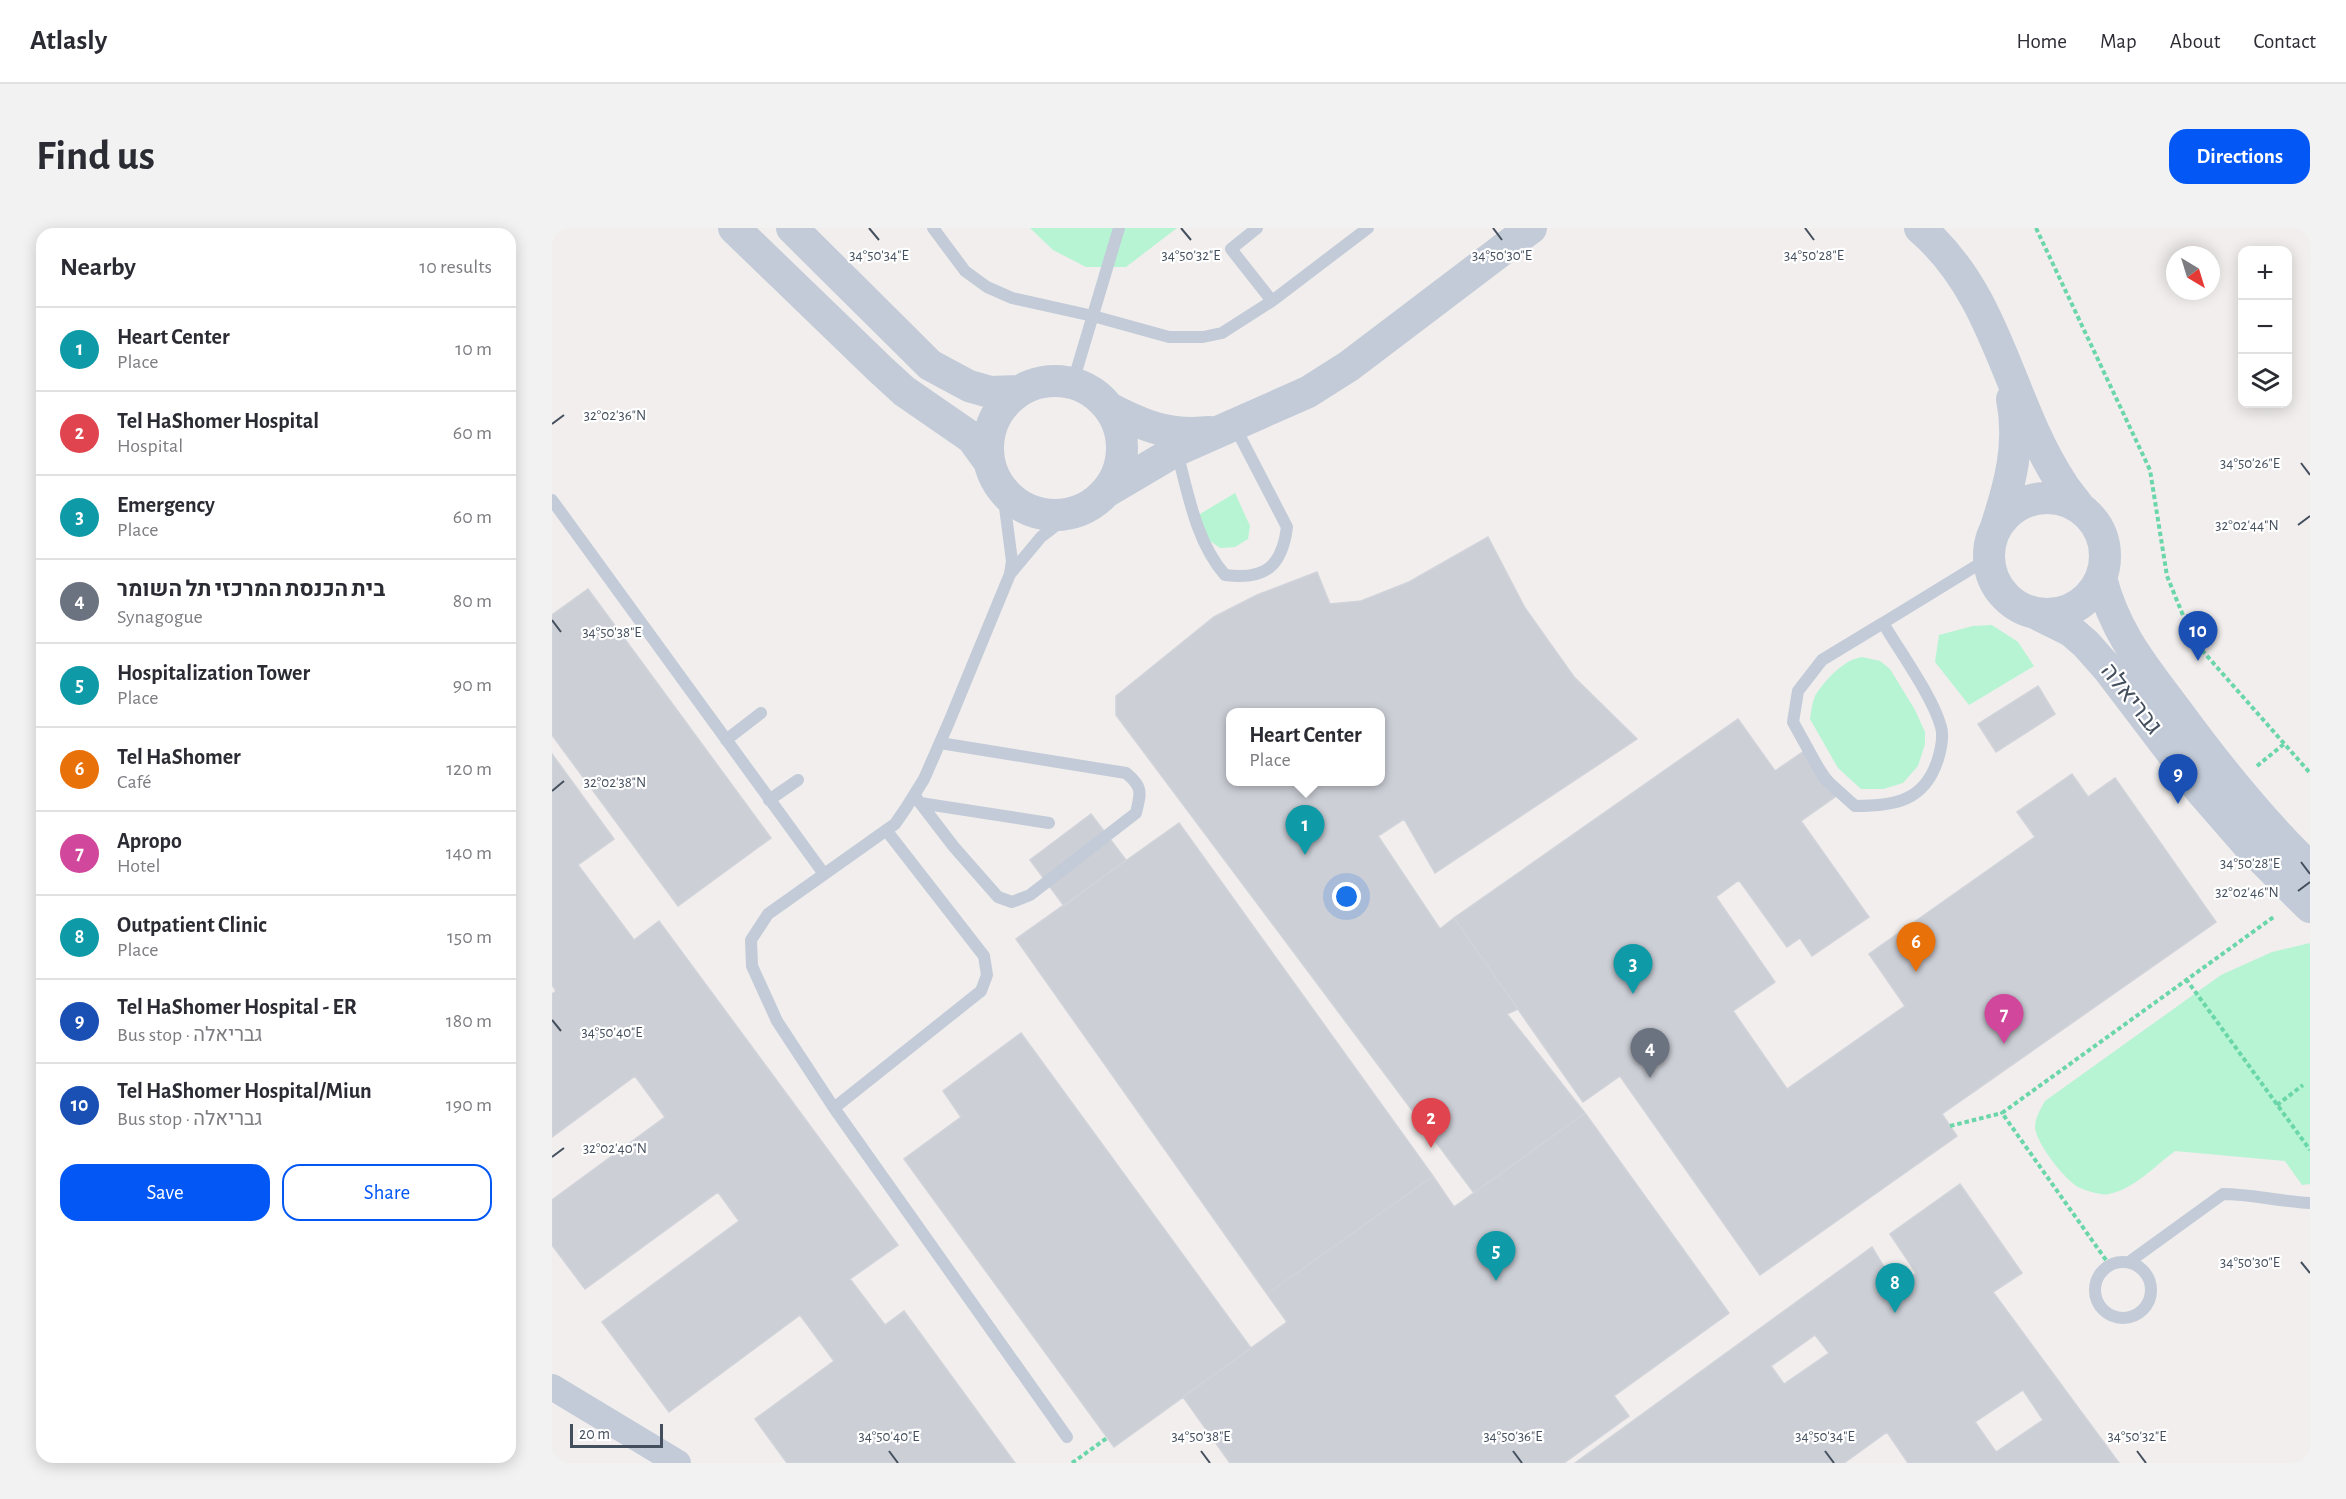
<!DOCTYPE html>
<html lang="en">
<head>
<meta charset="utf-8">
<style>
	:root { --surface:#fff; --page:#f2f2f3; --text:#2b2b33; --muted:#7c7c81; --line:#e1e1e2; --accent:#0358f5 }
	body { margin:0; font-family:"Alegreya Sans",Heebo,sans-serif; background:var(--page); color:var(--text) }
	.controls { position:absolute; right:18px; top:18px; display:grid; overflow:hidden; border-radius:12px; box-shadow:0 3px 15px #0003 }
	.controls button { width:54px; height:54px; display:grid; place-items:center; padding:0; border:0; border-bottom:2px solid var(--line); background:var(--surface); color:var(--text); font:30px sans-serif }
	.compass { position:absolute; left:1614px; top:18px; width:54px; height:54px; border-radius:50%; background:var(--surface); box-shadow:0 3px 15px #0003; rotate:142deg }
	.scale { position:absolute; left:18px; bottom:15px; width:93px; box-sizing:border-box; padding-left:6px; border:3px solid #444f5d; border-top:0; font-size:16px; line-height:21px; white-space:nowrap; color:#444f5d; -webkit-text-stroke:4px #fff; paint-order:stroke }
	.you { position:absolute; left:795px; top:669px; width:21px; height:21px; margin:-15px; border:4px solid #fff; border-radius:50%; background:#1a73e8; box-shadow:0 0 0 9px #1a73e833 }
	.badge { display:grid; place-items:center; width:39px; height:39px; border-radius:50%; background:var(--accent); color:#fff; font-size:20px; font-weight:700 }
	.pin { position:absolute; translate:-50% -50px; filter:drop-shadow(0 2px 3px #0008) }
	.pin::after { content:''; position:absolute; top:32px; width:21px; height:18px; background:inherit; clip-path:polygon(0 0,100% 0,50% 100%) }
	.popup { position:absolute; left:674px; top:480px; width:159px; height:78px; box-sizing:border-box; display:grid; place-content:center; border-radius:12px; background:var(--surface); filter:drop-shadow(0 2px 4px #0005); font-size:20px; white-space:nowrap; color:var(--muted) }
	.popup b { font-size:22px; color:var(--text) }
	.popup::after { content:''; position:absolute; left:50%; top:100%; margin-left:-12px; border:12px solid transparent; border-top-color:var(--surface) }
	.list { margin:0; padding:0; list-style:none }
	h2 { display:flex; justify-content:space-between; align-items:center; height:78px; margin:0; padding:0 24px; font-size:26px }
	h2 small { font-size:20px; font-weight:400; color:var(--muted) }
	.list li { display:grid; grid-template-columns:39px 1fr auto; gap:18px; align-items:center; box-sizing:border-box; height:84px; padding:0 24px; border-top:2px solid var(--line) }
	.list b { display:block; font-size:22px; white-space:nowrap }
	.list p { margin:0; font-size:20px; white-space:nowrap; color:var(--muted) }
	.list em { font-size:20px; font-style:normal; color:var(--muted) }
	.actions { display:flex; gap:12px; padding:18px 24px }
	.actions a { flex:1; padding:14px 0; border:2px solid var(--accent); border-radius:18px; text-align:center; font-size:21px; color:var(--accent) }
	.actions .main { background:var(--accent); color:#fff }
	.icon { flex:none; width:33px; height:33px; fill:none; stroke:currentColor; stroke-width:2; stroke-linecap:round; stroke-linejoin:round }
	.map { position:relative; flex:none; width:1758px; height:1235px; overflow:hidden; border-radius:18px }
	header { display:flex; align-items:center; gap:36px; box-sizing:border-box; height:84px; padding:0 30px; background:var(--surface); border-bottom:2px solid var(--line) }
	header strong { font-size:28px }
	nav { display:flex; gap:33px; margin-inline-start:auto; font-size:21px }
	.intro { display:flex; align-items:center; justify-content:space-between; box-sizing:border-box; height:144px; padding:0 36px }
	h1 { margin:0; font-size:42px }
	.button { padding:15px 27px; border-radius:18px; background:var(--accent); color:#fff; font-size:21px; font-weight:700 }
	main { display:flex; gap:36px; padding:0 36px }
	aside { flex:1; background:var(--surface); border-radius:18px; box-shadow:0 3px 15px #0003 }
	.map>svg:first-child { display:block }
	.green { fill:#b6f4d3 }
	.building { fill:#cccfd6; stroke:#d1d3da; stroke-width:1.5; fill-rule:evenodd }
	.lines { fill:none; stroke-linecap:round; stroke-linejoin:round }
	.path { stroke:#6ad6aa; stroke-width:4; stroke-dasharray:4.5 3; stroke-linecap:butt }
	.service { stroke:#c2cbd7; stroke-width:12 }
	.minor { stroke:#c2cbd7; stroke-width:26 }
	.tertiary { stroke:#c2cbd7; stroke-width:32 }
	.ticks { fill:none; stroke:#444f5d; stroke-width:2 }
	.labels { text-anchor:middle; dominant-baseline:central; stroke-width:4.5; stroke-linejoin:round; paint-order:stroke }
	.street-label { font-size:24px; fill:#444f5d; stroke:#fff }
	.ticks-label { font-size:15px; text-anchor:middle; fill:#444f5d; stroke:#fff; stroke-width:4.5; stroke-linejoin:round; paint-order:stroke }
</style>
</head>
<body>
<header>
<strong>Atlasly</strong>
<nav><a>Home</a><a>Map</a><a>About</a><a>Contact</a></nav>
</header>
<div class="intro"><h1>Find us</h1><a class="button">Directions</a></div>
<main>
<aside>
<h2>Nearby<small>10 results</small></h2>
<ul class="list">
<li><span class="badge" style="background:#0f9aa8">1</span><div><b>Heart Center</b><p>Place</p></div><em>10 m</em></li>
<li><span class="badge" style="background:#e0444e">2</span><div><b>Tel HaShomer Hospital</b><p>Hospital</p></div><em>60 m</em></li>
<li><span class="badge" style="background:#0f9aa8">3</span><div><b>Emergency</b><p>Place</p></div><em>60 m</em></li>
<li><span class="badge" style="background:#6b7280">4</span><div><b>בית הכנסת המרכזי תל השומר</b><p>Synagogue</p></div><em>80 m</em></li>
<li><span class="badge" style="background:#0f9aa8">5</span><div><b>Hospitalization Tower</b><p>Place</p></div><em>90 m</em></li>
<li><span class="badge" style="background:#e8710a">6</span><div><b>Tel HaShomer</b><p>Café</p></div><em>120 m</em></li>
<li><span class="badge" style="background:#d1479c">7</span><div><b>Apropo</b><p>Hotel</p></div><em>140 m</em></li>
<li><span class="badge" style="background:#0f9aa8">8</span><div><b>Outpatient Clinic</b><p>Place</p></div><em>150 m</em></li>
<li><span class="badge" style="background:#1a4fb4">9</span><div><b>Tel HaShomer Hospital - ER</b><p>Bus stop · גבריאלה</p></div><em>180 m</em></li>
<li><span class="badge" style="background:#1a4fb4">10</span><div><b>Tel HaShomer Hospital/Miun</b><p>Bus stop · גבריאלה</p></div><em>190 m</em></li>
</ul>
<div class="actions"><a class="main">Save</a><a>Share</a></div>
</aside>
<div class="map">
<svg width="1758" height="1235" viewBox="0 0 1758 1235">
	<rect width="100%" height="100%" fill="#f1eeed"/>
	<path class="green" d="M 478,0 L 625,0 L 574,39 L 534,39 L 501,22 Z
		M 683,265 L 698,298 L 696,311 L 683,319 L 668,320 L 654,310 L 643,289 Z
		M 1440,397 L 1466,414 L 1482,438 L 1417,477 L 1383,434 L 1387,407 L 1421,398 Z
		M 1310,429 L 1328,433 L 1338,441 L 1363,482 L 1373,504 L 1373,516 L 1366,538 L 1351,555 L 1331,561 L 1309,561 L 1286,540 L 1258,491 C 1259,484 1260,475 1263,468 C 1273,452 1291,432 1310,429 Z
		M 1758,715 L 1758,956 L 1750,957 L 1733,933 L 1623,923 C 1603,938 1582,961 1557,966 C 1550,968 1532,962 1526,959 C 1512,951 1484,915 1483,899 C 1483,890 1489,880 1493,873 L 1669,747 L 1720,724 Z"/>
	<path class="building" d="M 936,309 L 973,380 L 1022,449 L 1085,511 L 883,645 L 852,591 L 826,608 L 888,701 L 902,690 L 966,781 L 955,786 L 1033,885 L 922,965 L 564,487 L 564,468 L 662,389 L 705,367 L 765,344 L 778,376 L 809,373 L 857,354 ZM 678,484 L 828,484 L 828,554 L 678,554 Z
		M 36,361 L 219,610 L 126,678 L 0,507 L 0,387 Z
		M 1486,458 L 1503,486 L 1444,524 L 1426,496 Z
		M 1186,491 L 1223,543 L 1258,519 L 1290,564 L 1249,593 L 1317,689 L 1260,728 L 1248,710 L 1235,719 L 1187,652 L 1164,669 L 1223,754 L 1181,783 L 1235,861 L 1353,778 L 1317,726 L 1483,609 L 1465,584 L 1520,546 L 1536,569 L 1563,550 L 1664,694 L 1390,886 L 1405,908 L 1208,1047 L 1068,848 L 1031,874 L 902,690 Z
		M 0,526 L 62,611 L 26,637 L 82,712 L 107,693 L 346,1017 L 298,1051 L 333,1097 L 352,1083 L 463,1235 L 235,1235 L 203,1191 L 282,1133 L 248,1087 L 117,1184 L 50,1094 L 187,993 L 166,964 L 33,1061 L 0,1017 L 0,972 L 113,889 L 83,848 L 0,909 L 0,766 L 4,763 L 0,757 Z
		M 539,586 L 574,632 L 512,678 L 478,632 Z
		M 627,595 L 881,948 L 715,1066 L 464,711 Z
		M 469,805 L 699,1120 L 562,1219 L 352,931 L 409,889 L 391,863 Z
		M 1033,885 L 1177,1085 L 1062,1168 L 1077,1188 L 1012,1235 L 678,1235 L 631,1169 L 735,1094 L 715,1066 L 881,948 L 902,979 Z
		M 1408,956 L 1470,1045 L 1441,1064 L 1567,1235 L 1356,1235 L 1335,1204 L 1292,1235 L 1023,1235 L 1320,1019 L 1346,1062 L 1364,1045 L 1338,1006 ZM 1263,1107 L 1277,1125 L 1232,1156 L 1219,1138 ZM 1471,1162 L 1491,1192 L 1444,1224 L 1423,1194 Z"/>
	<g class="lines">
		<path class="path" d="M 1484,0 L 1598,242 L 1615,348 L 1641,412 L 1758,545
			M 1705,538 L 1732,516
			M 1634,751 L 1758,922
			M 1725,877 L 1751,857
			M 1398,898 L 1450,885
			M 1554,1032 L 1450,885 L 1723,688
			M 520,1235 L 555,1210"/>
		<path class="service" d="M 381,0 L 413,43 L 435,59 L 460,70 L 541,88 L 617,109 L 651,109 L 670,105 L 720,73 L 816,0
			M 705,0 L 679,21 L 720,73
			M 521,154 L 567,0
			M 625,224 C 636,265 644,314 673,347 C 713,352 730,339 735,299 L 682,197
			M 451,264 L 460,333 L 458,346 L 397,494 L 372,551 L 354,580 L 343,596 L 216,686 L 199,712 L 200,738 L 225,793 L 282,880 L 515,1209
			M 0,272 L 272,646
			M 459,345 L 489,309 L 520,285
			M 1331,395 C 1348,424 1381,469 1389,499 C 1392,509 1389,521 1386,531 C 1373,573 1343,578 1303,578 L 1272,550 L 1241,494 L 1246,463 L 1270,432 Z
			M 1331,395 L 1437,330
			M 174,512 L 209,485
			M 362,567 L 402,619 L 446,669 L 460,674 L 478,667 L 584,585 C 589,564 591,559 574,545 L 388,515
			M 217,572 L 246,552
			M 368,575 L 497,595
			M 282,880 L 429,763 L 435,747 L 432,728 L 334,602
			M1543 1062a28 28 0 1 1 56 0a28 28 0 1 1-56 0Z
			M 1577,1034 L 1671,966 C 1700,966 1729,974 1758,975"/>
		<path class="minor" d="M 0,1159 L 126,1235"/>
		<path class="tertiary" d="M 182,0 L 328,141 L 352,163 L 420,210 L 436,232
			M 240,0 L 378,137 L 417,158 L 438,164 L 467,163
			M 1368,0 C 1447,68 1456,173 1509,254 C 1514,263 1522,271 1528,280
			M436 220a67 67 0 1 1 134 0a67 67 0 1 1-134 0Z
			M 559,181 C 594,199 617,208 658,204
			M 554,264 L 625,222 L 756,164 L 797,138 L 979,0
			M1437 328a58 58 0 1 1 116 0a58 58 0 1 1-116 0Z
			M 1444,299 C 1458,257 1469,216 1460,171
			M 1549,350 C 1563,405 1592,439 1625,483 C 1666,539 1708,592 1758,640
			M 1483,385 L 1519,403 L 1534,416 L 1557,442 L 1649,563 L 1696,617 L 1758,679"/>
	</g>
	<path class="ticks" d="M 317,0 L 327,12M 629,0 L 639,12M 941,0 L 950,12M 1253,0 L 1262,12M 0,196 L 12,187M 1749,235 L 1758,247M 1746,297 L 1758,288M 0,392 L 9,404M 0,563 L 12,553M 1749,634 L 1758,646M 1746,663 L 1758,654M 0,792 L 9,803M 0,929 L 12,920M 1749,1034 L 1758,1045M 337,1223 L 346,1235M 649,1223 L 658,1235M 961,1223 L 970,1235M 1273,1223 L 1282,1235M 1585,1223 L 1594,1235"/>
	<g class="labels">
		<g class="street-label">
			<text transform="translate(1579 471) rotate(52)">גבריאלה</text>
		</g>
	</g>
	<g class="ticks-label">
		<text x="327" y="32">34°50'34"E</text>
		<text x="639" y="32">34°50'32"E</text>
		<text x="950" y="32">34°50'30"E</text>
		<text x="1262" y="32">34°50'28"E</text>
		<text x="63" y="192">32°02'36"N</text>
		<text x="1698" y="240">34°50'26"E</text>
		<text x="1695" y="302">32°02'44"N</text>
		<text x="60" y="409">34°50'38"E</text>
		<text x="63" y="559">32°02'38"N</text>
		<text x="1698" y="640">34°50'28"E</text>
		<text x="1695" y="669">32°02'46"N</text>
		<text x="60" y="809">34°50'40"E</text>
		<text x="63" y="925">32°02'40"N</text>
		<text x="1698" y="1039">34°50'30"E</text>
		<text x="337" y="1213">34°50'40"E</text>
		<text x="649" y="1213">34°50'38"E</text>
		<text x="961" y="1213">34°50'36"E</text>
		<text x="1273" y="1213">34°50'34"E</text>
		<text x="1585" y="1213">34°50'32"E</text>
	</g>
</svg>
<div class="controls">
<button>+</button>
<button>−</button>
<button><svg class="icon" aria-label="layers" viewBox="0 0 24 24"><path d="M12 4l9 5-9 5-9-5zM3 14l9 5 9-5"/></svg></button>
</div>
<svg class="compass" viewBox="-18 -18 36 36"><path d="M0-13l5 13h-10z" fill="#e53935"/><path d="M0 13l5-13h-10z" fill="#7c7c81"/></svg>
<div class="scale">20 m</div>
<div class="you"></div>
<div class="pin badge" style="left:753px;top:627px;background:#0f9aa8">1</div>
<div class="popup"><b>Heart Center</b>Place</div>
<div class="pin badge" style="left:879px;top:920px;background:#e0444e">2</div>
<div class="pin badge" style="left:1081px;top:766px;background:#0f9aa8">3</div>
<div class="pin badge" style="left:1098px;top:850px;background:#6b7280">4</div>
<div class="pin badge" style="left:944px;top:1053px;background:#0f9aa8">5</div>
<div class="pin badge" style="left:1364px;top:744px;background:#e8710a">6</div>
<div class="pin badge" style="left:1452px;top:816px;background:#d1479c">7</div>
<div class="pin badge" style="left:1343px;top:1085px;background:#0f9aa8">8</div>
<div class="pin badge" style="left:1626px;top:576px;background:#1a4fb4">9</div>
<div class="pin badge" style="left:1646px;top:433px;background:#1a4fb4">10</div>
</div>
</main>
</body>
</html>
